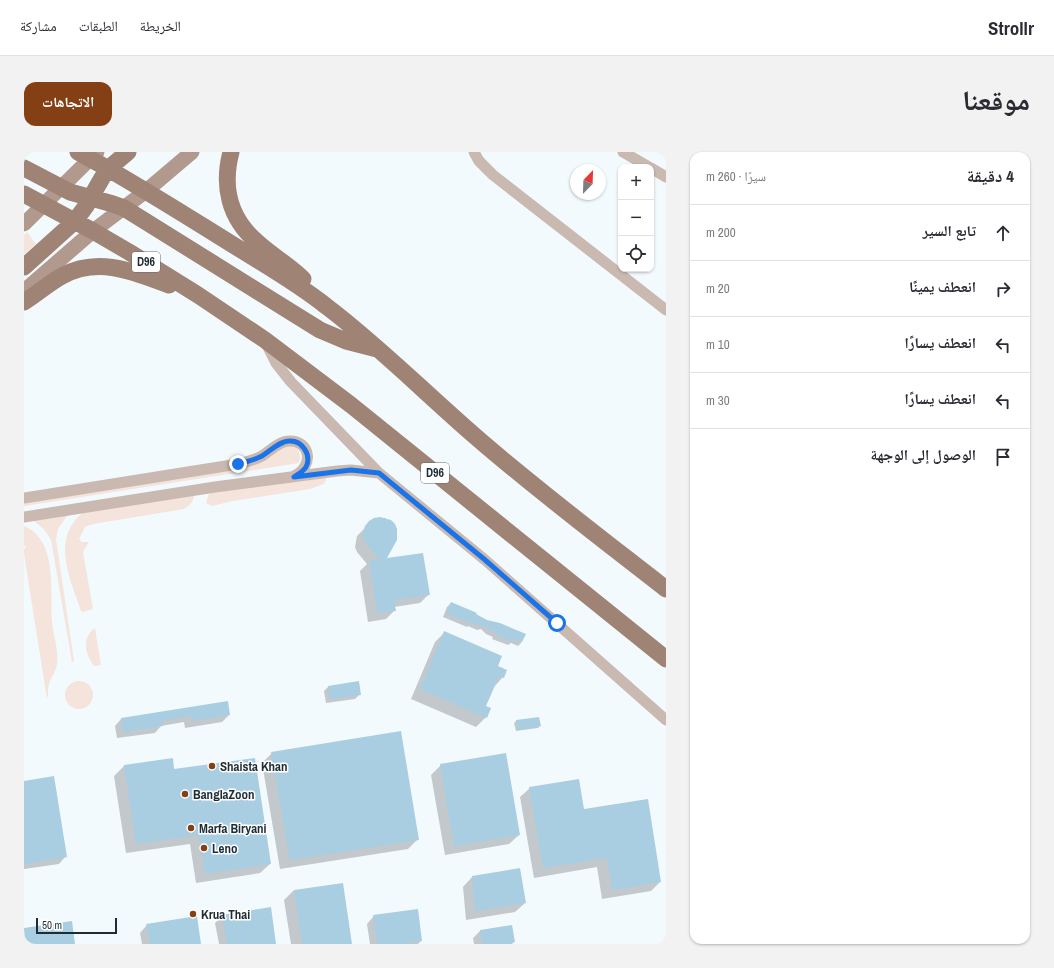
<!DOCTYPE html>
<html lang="ar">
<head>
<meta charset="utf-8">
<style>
	:root { --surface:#fff; --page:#f2f2f3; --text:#2b2b33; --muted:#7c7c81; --line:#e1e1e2; --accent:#844014 }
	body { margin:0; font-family:"Archivo Narrow","Noto Naskh Arabic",sans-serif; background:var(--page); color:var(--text); direction:rtl }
	.controls { position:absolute; right:12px; top:12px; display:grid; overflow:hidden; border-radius:8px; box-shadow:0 1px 3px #0004 }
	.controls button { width:36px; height:36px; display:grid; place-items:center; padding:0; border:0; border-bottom:1px solid var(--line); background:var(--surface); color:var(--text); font:20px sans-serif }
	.compass { position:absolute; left:546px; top:12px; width:36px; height:36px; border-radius:50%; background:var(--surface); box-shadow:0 1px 3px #0004; rotate:23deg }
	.scale { position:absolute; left:12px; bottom:10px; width:81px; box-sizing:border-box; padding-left:4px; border:2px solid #1e2c34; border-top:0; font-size:11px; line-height:14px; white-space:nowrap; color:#1e2c34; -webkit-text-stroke:3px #fff; paint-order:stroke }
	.stop { position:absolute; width:12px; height:12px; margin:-9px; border:3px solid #1a73e8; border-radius:50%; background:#fff }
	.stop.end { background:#1a73e8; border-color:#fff; box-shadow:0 1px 4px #0008 }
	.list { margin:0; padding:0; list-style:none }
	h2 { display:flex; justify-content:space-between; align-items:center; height:52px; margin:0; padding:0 16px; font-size:17px }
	h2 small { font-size:13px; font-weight:400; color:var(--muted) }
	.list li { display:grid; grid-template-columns:26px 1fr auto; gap:12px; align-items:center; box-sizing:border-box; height:56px; padding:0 16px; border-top:1px solid var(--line) }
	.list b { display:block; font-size:15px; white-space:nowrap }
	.list em { font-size:13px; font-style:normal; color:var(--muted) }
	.icon { flex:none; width:22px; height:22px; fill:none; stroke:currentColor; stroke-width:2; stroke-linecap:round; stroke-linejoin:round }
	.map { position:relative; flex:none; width:642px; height:792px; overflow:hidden; direction:ltr; border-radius:12px }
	header { display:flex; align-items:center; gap:24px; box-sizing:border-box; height:56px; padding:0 20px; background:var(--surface); border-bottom:1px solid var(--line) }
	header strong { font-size:19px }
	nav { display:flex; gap:22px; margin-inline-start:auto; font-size:14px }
	.intro { display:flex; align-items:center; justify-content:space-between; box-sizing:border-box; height:96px; padding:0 24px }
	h1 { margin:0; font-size:28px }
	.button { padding:10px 18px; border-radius:12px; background:var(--accent); color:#fff; font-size:14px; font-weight:700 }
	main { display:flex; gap:24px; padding:0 24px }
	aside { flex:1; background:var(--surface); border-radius:12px; box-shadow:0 1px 3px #0004 }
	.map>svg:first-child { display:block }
	.green { fill:#f4e4dc }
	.shadow { fill:#0003 }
	.building { fill:#a9cee2 }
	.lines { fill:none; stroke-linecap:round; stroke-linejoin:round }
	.minor { stroke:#c9b9b0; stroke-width:11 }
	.secondary { stroke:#b1998d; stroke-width:15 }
	.primary { stroke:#9f8374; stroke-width:17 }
	.route { stroke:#1a73e8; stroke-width:5 }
	.poi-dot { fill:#844014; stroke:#fff; stroke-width:1.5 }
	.labels { text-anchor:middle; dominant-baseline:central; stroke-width:3; stroke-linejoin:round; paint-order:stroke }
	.shield { fill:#fff; stroke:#626b71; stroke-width:1 }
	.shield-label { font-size:12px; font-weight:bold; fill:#1e2c34 }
	.poi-label { font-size:13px; font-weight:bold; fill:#1e2c34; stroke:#fff; text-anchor:start }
</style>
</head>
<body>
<header>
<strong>Strollr</strong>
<nav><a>الخريطة</a><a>الطبقات</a><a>مشاركة</a></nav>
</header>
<div class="intro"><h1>موقعنا</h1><a class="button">الاتجاهات</a></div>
<main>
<aside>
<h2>4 دقيقة<small>سيرًا · 260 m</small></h2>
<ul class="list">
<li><svg class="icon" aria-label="ahead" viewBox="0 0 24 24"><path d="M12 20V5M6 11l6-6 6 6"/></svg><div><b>تابع السير</b></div><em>200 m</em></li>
<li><svg class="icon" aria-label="right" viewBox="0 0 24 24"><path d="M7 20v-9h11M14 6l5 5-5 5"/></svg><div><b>انعطف يمينًا</b></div><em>20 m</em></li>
<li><svg class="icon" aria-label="left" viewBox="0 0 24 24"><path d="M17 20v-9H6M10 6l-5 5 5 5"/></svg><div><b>انعطف يسارًا</b></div><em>10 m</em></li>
<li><svg class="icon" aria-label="left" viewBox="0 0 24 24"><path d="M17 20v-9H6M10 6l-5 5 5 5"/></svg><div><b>انعطف يسارًا</b></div><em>30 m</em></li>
<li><svg class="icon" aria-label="arrive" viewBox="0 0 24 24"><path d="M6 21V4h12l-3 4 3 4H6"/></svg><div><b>الوصول إلى الوجهة</b></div></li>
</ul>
</aside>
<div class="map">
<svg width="642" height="792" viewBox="0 0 642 792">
	<rect width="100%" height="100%" fill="#f3fafe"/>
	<path class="green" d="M 3,80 L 12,92 L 0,102 L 0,83 Z
		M 258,293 L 272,295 C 276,301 277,304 275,311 L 0,354 L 0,348 L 215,313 Z
		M 299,320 L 302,328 L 300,332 L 286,337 L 209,349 L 188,354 L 182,351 L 185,342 L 191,338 Z
		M 171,339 C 170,348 168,352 160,357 L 69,372 L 61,375 L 55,387 L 58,390 L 65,390 L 59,400 L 69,457 L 59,460 L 57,459 C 46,426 27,388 58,361 Z
		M 45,361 L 34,377 L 32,387 L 50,509 L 48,510 L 27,388 C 21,377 15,372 5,366 Z
		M 0,374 C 34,388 26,439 28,469 C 29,483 35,498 33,512 C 32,520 27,525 25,532 C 23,537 25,542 23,547 L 0,402 L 0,397 L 2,396 L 0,393 Z
		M 71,476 L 77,513 L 70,514 C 61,502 57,486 71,476 Z
		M41 543a14 14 0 1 1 28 0a14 14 0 1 1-28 0Z"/>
	<path class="shadow" d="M 356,366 L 361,366 L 370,373 L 361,407 L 405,442 L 396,451 L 370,455 L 371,458 L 362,467 L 344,470 L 336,419 L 343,412 L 333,400 L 331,395 L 333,384 L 342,375 Z
		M 427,451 L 451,462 L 498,490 L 494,494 L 487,491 L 484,493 L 468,487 L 469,485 L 462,482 L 457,477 L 453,478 L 444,474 L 443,475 L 419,465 L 423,455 Z
		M 421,480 L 473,515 L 479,525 L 470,535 L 461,555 L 462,565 L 452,575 L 387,547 L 411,490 Z
		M 304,535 L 336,542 L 331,547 L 302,551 L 300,539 Z
		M 203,550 L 205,563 L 198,570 L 161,576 L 160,570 L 137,574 L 131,581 L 93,586 L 91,574 L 97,567 Z
		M 492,569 L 516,574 L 514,576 L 492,579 L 490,571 Z
		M 248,601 L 394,687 L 384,697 L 256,717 L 238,611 Z
		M 148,607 L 150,618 L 246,712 L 236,721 L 172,731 L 166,692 L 102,701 L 90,624 L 100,614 Z
		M 417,613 L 495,683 L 485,692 L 421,703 L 407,623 Z
		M 0,630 L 42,704 L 35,712 L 0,717 Z
		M 506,636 L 559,658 L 636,730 L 627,739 L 578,747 L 573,715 L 510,726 L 496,645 Z
		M 448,725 L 501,751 L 491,760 L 442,768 L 439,735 Z
		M 270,738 L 327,792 L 267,792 L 260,748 Z
		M 199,764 L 251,792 L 195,792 L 191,771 Z
		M 350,764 L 397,789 L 394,792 L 346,792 L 343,772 Z
		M 123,773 L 176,792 L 118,792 L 116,781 Z
		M 456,779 L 490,790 L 488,792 L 450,792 L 449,786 Z"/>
	<path class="building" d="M 356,365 L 367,368 L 371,372 L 373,377 L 373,388 L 363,406 L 399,401 L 406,443 L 370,448 L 372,459 L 353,461 L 345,409 L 355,407 L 342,391 L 339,386 L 339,380 L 341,374 L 345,369 L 350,366 Z
		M 427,450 L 453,461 L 452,462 L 463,468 L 476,471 L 502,482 L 498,490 L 490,487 L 489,490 L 472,483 L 472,481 L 466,478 L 462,474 L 456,474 L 449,471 L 448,472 L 422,461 Z
		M 420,479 L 478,504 L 474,514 L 483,518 L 480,526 L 475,524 L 462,554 L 467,556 L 463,566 L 396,537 Z
		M 335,529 L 337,543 L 306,547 L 304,534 Z
		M 204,549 L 206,563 L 168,569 L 167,564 L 138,569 L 139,574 L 99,580 L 97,566 Z
		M 515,565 L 517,574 L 494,578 L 492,568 Z
		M 377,579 L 395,688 L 266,708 L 247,600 Z
		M 482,601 L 496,683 L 430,694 L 416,612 Z
		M 149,606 L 150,617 L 231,606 L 247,712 L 181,722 L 175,683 L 112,692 L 100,613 Z
		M 30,624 L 43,705 L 0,712 L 0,629 Z
		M 555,627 L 560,657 L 624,647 L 637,730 L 588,738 L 583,706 L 519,716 L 505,635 Z
		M 496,716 L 502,751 L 451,759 L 448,724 Z
		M 319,731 L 328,792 L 278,792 L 270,738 Z
		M 247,755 L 252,792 L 203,792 L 198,763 Z
		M 394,757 L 398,789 L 378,792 L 353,792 L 349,763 Z
		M 173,764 L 177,792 L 126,792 L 122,772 Z
		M 48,769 L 51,792 L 1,792 L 0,776 Z
		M 488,773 L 491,790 L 481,792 L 458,792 L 456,778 Z"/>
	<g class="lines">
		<path class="minor" d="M 450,0 L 455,9 L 469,23 L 642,158
			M 599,0 L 625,15
			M 627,16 L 642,25
			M 242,191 L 252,211 L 267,230 L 355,321 L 460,407 L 642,568
			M 0,346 L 214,312 C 222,310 230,308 238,304 C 246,299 255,289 265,289 C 286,288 291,314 270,324
			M 0,365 L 191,335 L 313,319 L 327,318 L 355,321"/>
		<path class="secondary" d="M 0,72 L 73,0
			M 0,139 L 69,79 L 122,39 L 168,0"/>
		<path class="primary" d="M 54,0 C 106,28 156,60 206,91 C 238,111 272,130 302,154 C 355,194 401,241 452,285 C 513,338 578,387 642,437
			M 207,0 C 198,34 205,66 233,90 C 247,103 265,113 279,127
			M 0,16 L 46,40 L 89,52 L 100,56 L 296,178 L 322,189 L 353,197
			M 0,42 L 69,79 L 105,100 L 174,143 L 241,188 L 327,253 L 642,507
			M 0,115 L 51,69 L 62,54 L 78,26 L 85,16 L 104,0
			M 0,150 C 13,142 25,131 38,124 C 75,104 110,120 145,133"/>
	</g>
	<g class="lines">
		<path class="route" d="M 214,312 C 222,310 230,308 238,304 C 246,299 256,289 265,289 C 278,288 288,303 282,315 C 279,320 274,322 270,325 L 327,318 L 355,321 L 460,407 L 533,471"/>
	</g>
	<g class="poi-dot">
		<circle cx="188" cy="614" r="4"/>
		<circle cx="161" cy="642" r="4"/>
		<circle cx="167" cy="676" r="4"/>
		<circle cx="180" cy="696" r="4"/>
		<circle cx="169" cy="762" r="4"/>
	</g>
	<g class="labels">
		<g class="shield">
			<rect x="108" y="100" width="28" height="20" rx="3"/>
			<rect x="397" y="311" width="28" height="20" rx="3"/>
		</g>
		<g class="shield-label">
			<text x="122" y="110">D96</text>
			<text x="411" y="321">D96</text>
		</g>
		<g class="poi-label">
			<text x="196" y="614">Shaista Khan</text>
			<text x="169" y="642">BanglaZoon</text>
			<text x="175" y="676">Marfa Biryani</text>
			<text x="188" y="696">Leno</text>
			<text x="177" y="762">Krua Thai</text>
		</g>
	</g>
</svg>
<div class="controls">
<button>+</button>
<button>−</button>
<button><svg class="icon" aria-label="locate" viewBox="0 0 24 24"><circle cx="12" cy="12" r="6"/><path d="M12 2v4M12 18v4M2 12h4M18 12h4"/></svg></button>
</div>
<svg class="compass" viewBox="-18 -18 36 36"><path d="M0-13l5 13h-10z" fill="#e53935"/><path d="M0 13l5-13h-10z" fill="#7c7c81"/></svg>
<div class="scale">50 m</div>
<div class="stop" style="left:533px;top:471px"></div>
<div class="stop end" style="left:214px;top:312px"></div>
</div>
</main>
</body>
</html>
